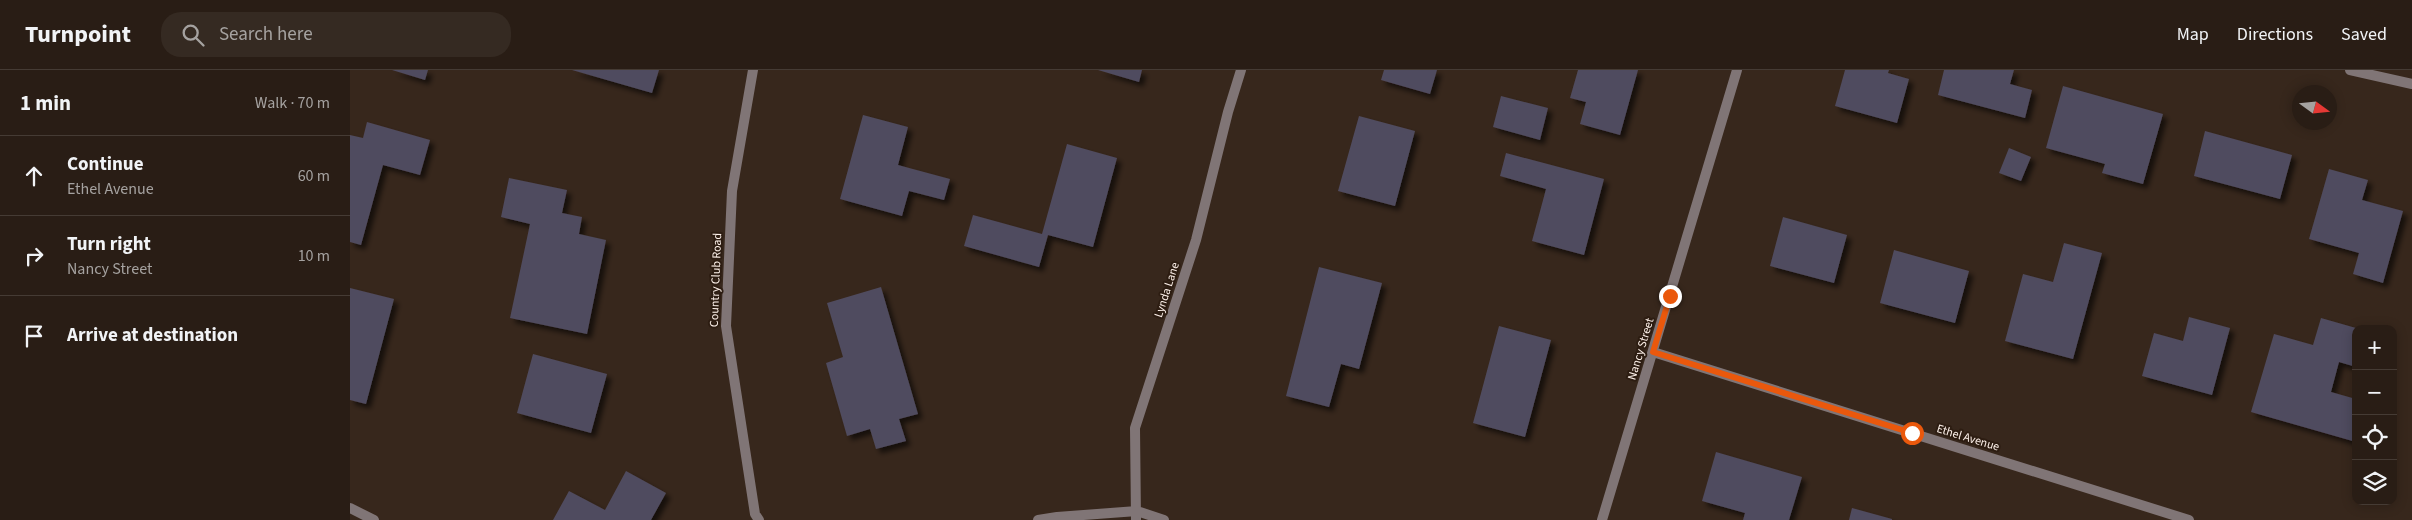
<!DOCTYPE html>
<html lang="en">
<head>
<meta charset="utf-8">
<style>
	:root { --surface:#291d15; --page:#352a22; --text:#f1f3f6; --muted:#a5a2a0; --line:#453b34 }
	body { margin:0; font-family:"Source Sans 3",sans-serif; background:var(--page); color:var(--text) }
	.controls { position:absolute; right:15px; bottom:15px; display:grid; overflow:hidden; border-radius:10px; box-shadow:0 2px 12px #0003 }
	.controls button { width:45px; height:45px; display:grid; place-items:center; padding:0; border:0; border-bottom:1px solid var(--line); background:var(--surface); color:var(--text); font:25px sans-serif }
	.compass { position:absolute; left:1942px; top:15px; width:45px; height:45px; border-radius:50%; background:var(--surface); box-shadow:0 2px 12px #0003; rotate:105deg }
	.stop { position:absolute; width:15px; height:15px; margin:-11px; border:4px solid #ea580c; border-radius:50%; background:#fff }
	.stop.end { background:#ea580c; border-color:#fff; box-shadow:0 1px 5px #0008 }
	.list { margin:0; padding:0; list-style:none }
	h2 { display:flex; justify-content:space-between; align-items:center; height:65px; margin:0; padding:0 20px; font-size:21px }
	h2 small { font-size:16px; font-weight:400; color:var(--muted) }
	.list li { display:grid; grid-template-columns:32px 1fr auto; gap:15px; align-items:center; box-sizing:border-box; height:80px; padding:0 20px; border-top:1px solid var(--line) }
	.list b { display:block; font-size:19px; white-space:nowrap }
	.list p { margin:0; font-size:16px; white-space:nowrap; color:var(--muted) }
	.list em { font-size:16px; font-style:normal; color:var(--muted) }
	.icon { flex:none; width:28px; height:28px; fill:none; stroke:currentColor; stroke-width:2; stroke-linecap:round; stroke-linejoin:round }
	.map { position:relative; flex:none; width:2062px; height:450px; overflow:hidden }
	header { display:flex; align-items:center; gap:30px; box-sizing:border-box; height:70px; padding:0 25px; background:var(--surface); border-bottom:1px solid var(--line) }
	header strong { font-size:24px }
	nav { display:flex; gap:28px; margin-inline-start:auto; font-size:18px }
	.search { width:350px; height:45px; background:var(--page); display:flex; align-items:center; gap:12px; box-sizing:border-box; padding:0 18px; border-radius:20px; color:var(--muted); font-size:19px }
	main { display:flex }
	aside { flex:1; background:var(--surface) }
	.map>svg:first-child { display:block }
	.building { fill:#504b5e; filter:url(#shadow) }
	.lines { fill:none; stroke-linecap:round; stroke-linejoin:round }
	.street { stroke:#807576; stroke-width:10 }
	.route { stroke:#ea580c; stroke-width:6 }
	.labels { text-anchor:middle; dominant-baseline:central; stroke-width:4; stroke-linejoin:round; paint-order:stroke }
	.street-label { font-size:12px; fill:#fdf1ea; stroke:#2d1d12 }
</style>
</head>
<body>
<header>
<strong>Turnpoint</strong>
<div class="search"><svg class="icon" aria-label="search" viewBox="0 0 24 24"><circle cx="10" cy="10" r="6"/><path d="M15 15l6 6"/></svg>Search here</div>
<nav><a>Map</a><a>Directions</a><a>Saved</a></nav>
</header>
<main>
<aside>
<h2>1 min<small>Walk · 70 m</small></h2>
<ul class="list">
<li><svg class="icon" aria-label="ahead" viewBox="0 0 24 24"><path d="M12 20V5M6 11l6-6 6 6"/></svg><div><b>Continue</b><p>Ethel Avenue</p></div><em>60 m</em></li>
<li><svg class="icon" aria-label="right" viewBox="0 0 24 24"><path d="M7 20v-9h11M14 6l5 5-5 5"/></svg><div><b>Turn right</b><p>Nancy Street</p></div><em>10 m</em></li>
<li><svg class="icon" aria-label="arrive" viewBox="0 0 24 24"><path d="M6 21V4h12l-3 4 3 4H6"/></svg><div><b>Arrive at destination</b></div></li>
</ul>
</aside>
<div class="map">
<svg width="2062" height="450" viewBox="0 0 2062 450">
	<defs>
		<filter id="shadow"><feDropShadow dx="4.5" dy="4.5" stdDeviation="2.5" flood-color="#0009"/></filter>
	</defs>
	<rect width="100%" height="100%" fill="#37271c"/>
	<path class="building" d="M 42,0 L 78,0 L 75,10 Z
		M 222,0 L 309,0 L 302,23 Z
		M 748,0 L 792,0 L 789,12 Z
		M 1034,0 L 1087,0 L 1080,24 L 1031,10 Z
		M 1228,0 L 1288,0 L 1270,65 L 1230,54 L 1236,32 L 1220,28 Z
		M 1495,0 L 1539,0 L 1538,3 L 1559,9 L 1547,53 L 1485,36 Z
		M 1594,0 L 1664,0 L 1660,14 L 1682,20 L 1675,48 L 1588,25 Z
		M 1713,16 L 1813,44 L 1793,114 L 1752,103 L 1755,94 L 1696,78 Z
		M 1151,26 L 1198,38 L 1190,70 L 1143,57 Z
		M 513,45 L 558,57 L 548,95 L 600,109 L 594,130 L 559,121 L 552,146 L 490,129 Z
		M 1009,46 L 1065,61 L 1045,136 L 988,121 Z
		M 17,52 L 80,70 L 70,105 L 33,95 L 11,175 L 0,172 L 0,65 L 13,68 Z
		M 1855,61 L 1942,85 L 1930,129 L 1844,106 Z
		M 717,74 L 767,88 L 743,177 L 698,165 L 689,197 L 614,176 L 623,145 L 692,164 Z
		M 1659,78 L 1681,87 L 1671,111 L 1649,103 Z
		M 1156,83 L 1254,109 L 1234,185 L 1182,171 L 1196,119 L 1150,106 Z
		M 1979,99 L 2018,110 L 2012,130 L 2053,141 L 2033,213 L 2003,204 L 2009,183 L 1959,169 Z
		M 159,108 L 217,120 L 212,143 L 232,147 L 229,164 L 256,170 L 237,264 L 160,248 L 180,154 L 151,147 Z
		M 1433,147 L 1497,165 L 1484,213 L 1420,196 Z
		M 1714,173 L 1752,183 L 1723,289 L 1655,271 L 1673,204 L 1703,212 Z
		M 1544,180 L 1619,201 L 1605,253 L 1530,233 Z
		M 969,197 L 1032,213 L 1009,299 L 991,294 L 979,337 L 936,326 Z
		M 531,217 L 568,344 L 549,349 L 556,371 L 526,379 L 520,359 L 497,366 L 476,293 L 493,287 L 477,233 Z
		M 0,218 L 44,229 L 16,334 L 0,330 Z
		M 1839,247 L 1880,258 L 1862,325 L 1792,306 L 1804,263 L 1833,271 Z
		M 1971,248 L 2006,258 L 2006,297 L 1989,292 L 1981,322 L 2006,329 L 2006,372 L 1901,342 L 1924,264 L 1963,275 Z
		M 1149,256 L 1201,270 L 1175,367 L 1123,353 Z
		M 183,284 L 257,304 L 241,363 L 167,343 Z
		M 1366,382 L 1452,407 L 1439,450 L 1393,450 L 1395,443 L 1352,431 Z
		M 276,401 L 316,423 L 301,450 L 203,450 L 219,421 L 255,440 Z
		M 1502,438 L 1542,449 L 1542,450 L 1499,450 Z"/>
	<g class="lines">
		<path class="street" d="M 403,0 L 382,121 L 376,256 L 405,444 L 409,450
			M 2000,0 L 2062,14
			M 1303,282 L 1839,450
			M 0,438 L 24,450
			M 688,450 L 707,447 L 787,441 L 814,450
			M 786,450 L 785,358 L 846,170 L 878,42 L 891,0
			M 1252,450 L 1387,0"/>
	</g>
	<g class="lines">
		<path class="route" d="M 1320,226 L 1303,282 L 1562,363"/>
	</g>
	<g class="labels">
		<g class="street-label">
			<text transform="translate(366 210) rotate(-88)">Country Club Road</text>
			<text transform="translate(817 220) rotate(-72)">Lynda Lane</text>
			<text transform="translate(1291 279) rotate(-73)">Nancy Street</text>
			<text transform="translate(1618 368) rotate(17)">Ethel Avenue</text>
		</g>
	</g>
</svg>
<div class="controls">
<button>+</button>
<button>−</button>
<button><svg class="icon" aria-label="locate" viewBox="0 0 24 24"><circle cx="12" cy="12" r="6"/><path d="M12 2v4M12 18v4M2 12h4M18 12h4"/></svg></button>
<button><svg class="icon" aria-label="layers" viewBox="0 0 24 24"><path d="M12 4l9 5-9 5-9-5zM3 14l9 5 9-5"/></svg></button>
</div>
<svg class="compass" viewBox="-18 -18 36 36"><path d="M0-13l5 13h-10z" fill="#e53935"/><path d="M0 13l5-13h-10z" fill="#a5a2a0"/></svg>
<div class="stop" style="left:1562px;top:363px"></div>
<div class="stop end" style="left:1320px;top:226px"></div>
</div>
</main>
</body>
</html>
